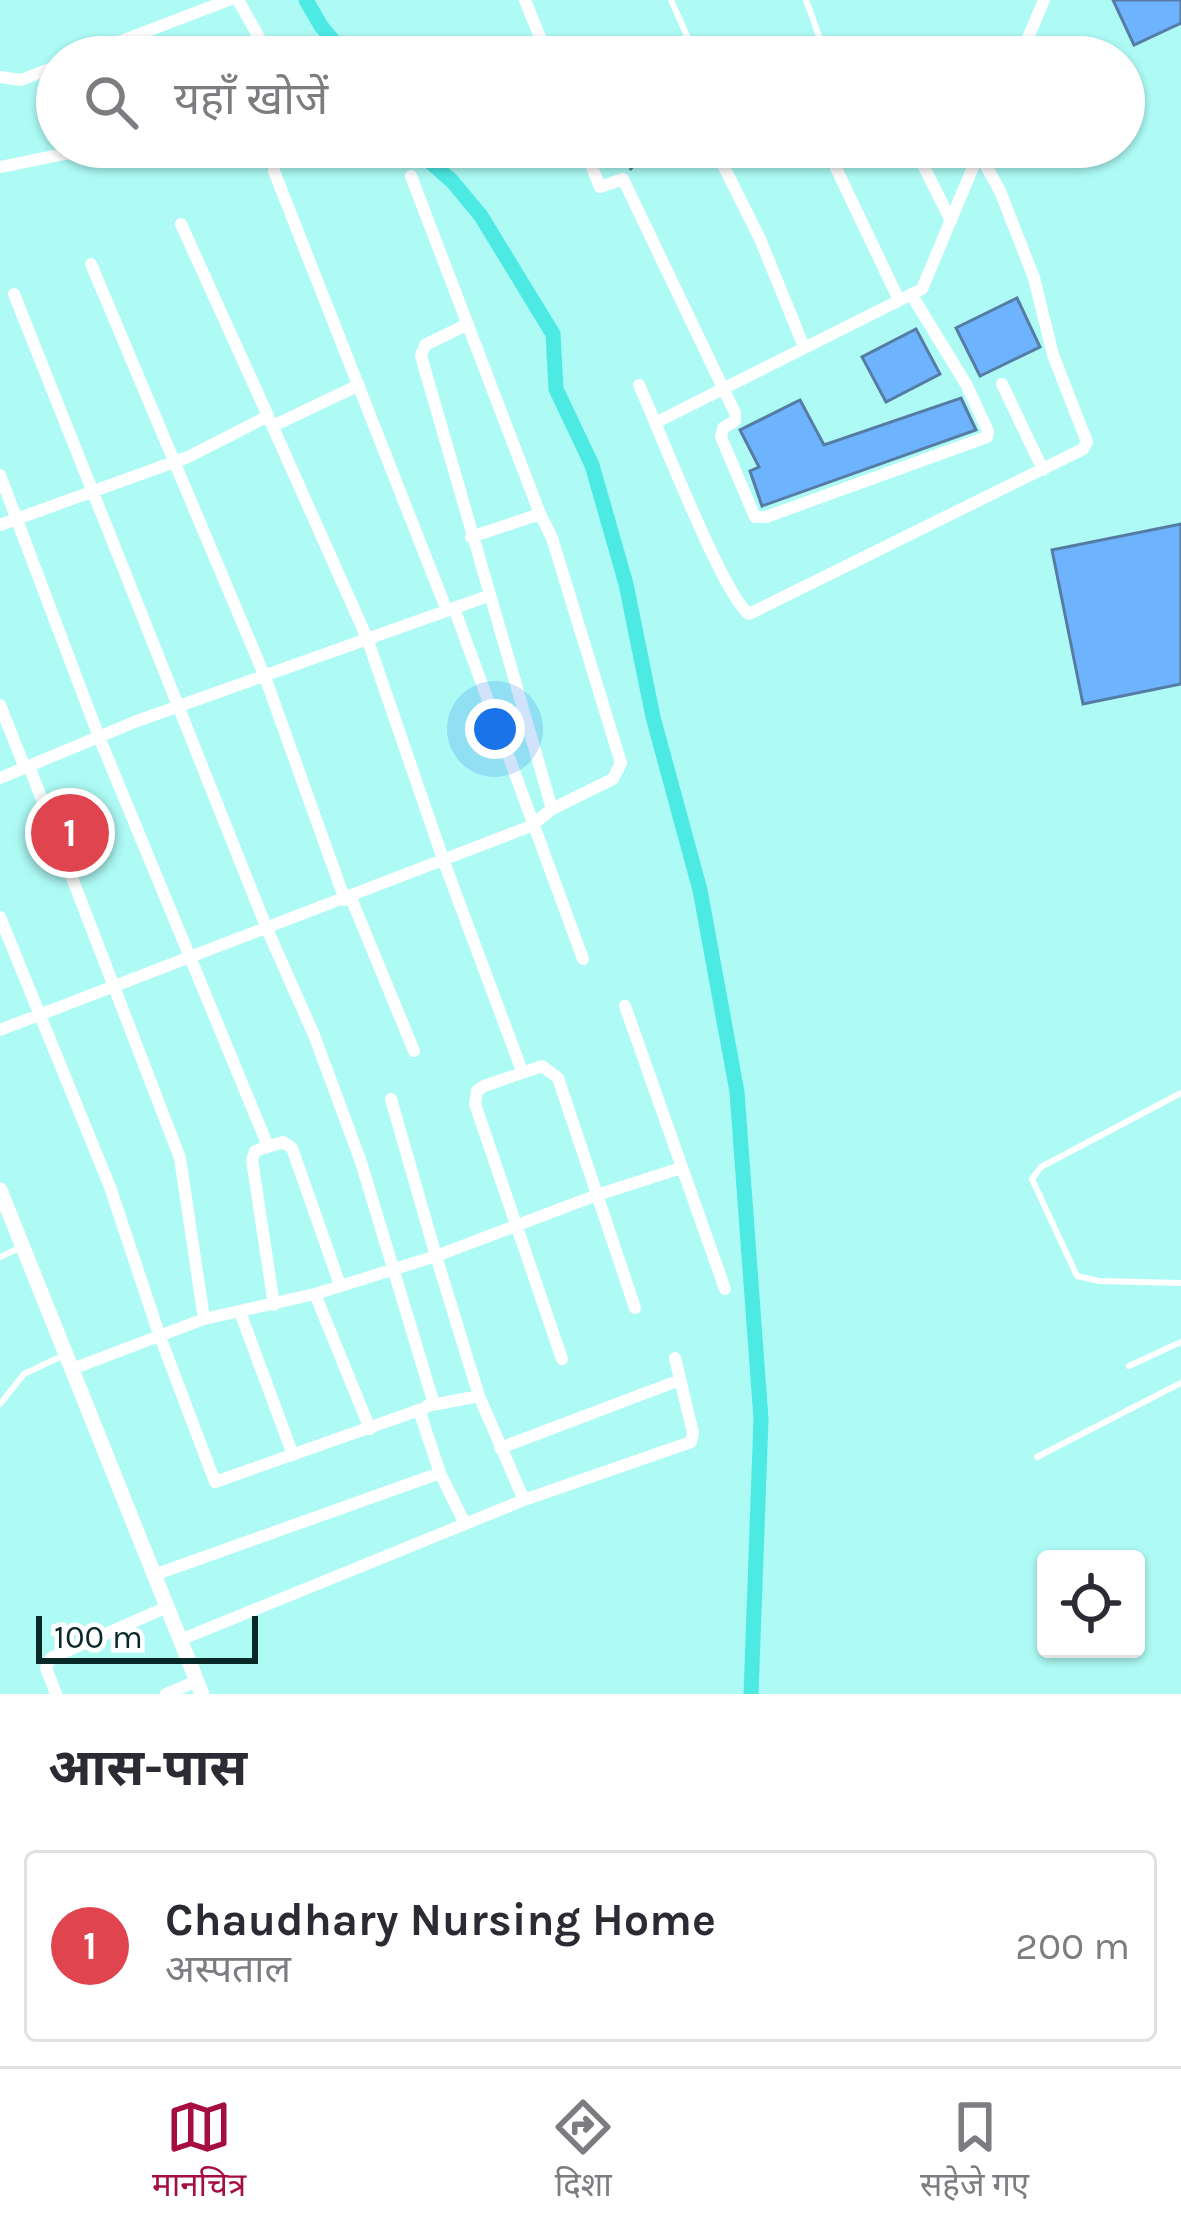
<!DOCTYPE html>
<html lang="hi">
<head>
<meta charset="utf-8">
<style>
	:root { --surface:#fff; --page:#f2f2f3; --text:#2b2b33; --muted:#7c7c81; --line:#e1e1e2; --accent:#a60d40 }
	body { margin:0; font-family:Karla,"Noto Sans Devanagari",sans-serif; background:var(--page); color:var(--text) }
	.controls { position:absolute; right:36px; bottom:36px; display:grid; overflow:hidden; border-radius:12px; box-shadow:0 3px 9px #0004 }
	.controls button { width:108px; height:108px; display:grid; place-items:center; padding:0; border:0; border-bottom:3px solid var(--line); background:var(--surface); color:var(--text); font:60px sans-serif }
	.scale { position:absolute; left:36px; bottom:30px; width:222px; box-sizing:border-box; padding-left:12px; border:6px solid #082927; border-top:0; font-size:33px; line-height:42px; white-space:nowrap; color:#082927; -webkit-text-stroke:9px #fff; paint-order:stroke }
	.you { position:absolute; left:495px; top:729px; width:42px; height:42px; margin:-30px; border:9px solid #fff; border-radius:50%; background:#1a73e8; box-shadow:0 0 0 18px #1a73e833 }
	.badge { display:grid; place-items:center; width:78px; height:78px; border-radius:50%; background:var(--accent); color:#fff; font-size:39px; font-weight:700 }
	.pin { position:absolute; translate:-50% -50%; border:6px solid #fff; box-shadow:0 3px 12px #0006 }
	.list { margin:0; padding:0; list-style:none }
	h2 { display:flex; justify-content:space-between; align-items:center; height:156px; margin:0; padding:0 48px; font-size:51px }
	h2 small { font-size:39px; font-weight:400; color:var(--muted) }
	.list li { display:grid; grid-template-columns:78px 1fr auto; gap:36px; align-items:center; box-sizing:border-box; height:192px; margin:0 24px 24px; padding:0 24px; border:3px solid var(--line); border-radius:12px }
	.list b { display:block; font-size:45px; white-space:nowrap }
	.list p { margin:0; font-size:39px; white-space:nowrap; color:var(--muted) }
	.list em { font-size:39px; font-style:normal; color:var(--muted) }
	.icon { flex:none; width:66px; height:66px; fill:none; stroke:currentColor; stroke-width:2; stroke-linecap:round; stroke-linejoin:round }
	.map { position:relative; flex:none; width:1181px; height:1694px; overflow:hidden }
	.search { position:absolute; background:var(--surface); box-shadow:0 3px 9px #0004; left:36px; right:36px; top:36px; height:132px; display:flex; align-items:center; gap:30px; box-sizing:border-box; padding:0 42px; border-radius:66px; color:var(--muted); font-size:45px }
	.sheet { height:372px; background:var(--surface) }
	nav { display:flex; justify-content:space-around; align-items:center; box-sizing:border-box; height:168px; border-top:3px solid var(--line); background:var(--surface); font-size:33px; color:var(--muted) }
	nav a { display:grid; justify-items:center; gap:6px }
	nav .on { color:var(--accent) }
	.map>svg:first-child { display:block }
	.lines { fill:none; stroke-linecap:round; stroke-linejoin:round }
	.canal { stroke:#4de9e3; stroke-width:15 }
	.building { fill:#6eb3fd; stroke:#567ca4; stroke-width:3 }
	.path { stroke:#538885; stroke-width:3; stroke-dasharray:9 6; stroke-linecap:butt }
	.service { stroke:#fff; stroke-width:6 }
	.minor { stroke:#fff; stroke-width:12 }
	.tertiary { stroke:#fff; stroke-width:15 }
</style>
</head>
<body>
<div class="map">
<svg width="1181" height="1694" viewBox="0 0 1181 1694">
	<rect width="100%" height="100%" fill="#aefbf6"/>
	<g class="lines">
		<path class="canal" d="M 306,0 L 321,26 L 347,57
			M 413,147 L 452,181 L 481,216 L 553,334 L 556,389 L 592,465 L 626,584 L 653,717 L 700,890 L 737,1092 L 761,1419 L 751,1694"/>
	</g>
	<path class="building" d="M 1113,0 L 1181,0 L 1181,23 L 1134,45 Z
		M 1017,298 L 1040,347 L 980,376 L 956,328 Z
		M 916,329 L 940,374 L 886,402 L 862,357 Z
		M 961,398 L 976,430 L 762,506 L 750,471 L 759,467 L 740,430 L 800,400 L 824,445 Z
		M 1181,524 L 1181,684 L 1083,704 L 1052,550 Z
		M 84,816 L 102,850 L 77,861 L 63,825 Z"/>
	<g class="lines">
		<path class="path" d="M 630,170 L 637,161 L 662,147"/>
		<path class="service" d="M 671,0 L 688,38
			M 806,0 L 819,36
			M 1181,1093 L 1041,1167 L 1032,1179 L 1077,1276 L 1099,1281 L 1181,1283
			M 0,1257 L 19,1248
			M 1129,1366 L 1181,1342
			M 0,1404 L 24,1374 L 62,1356
			M 1037,1457 L 1181,1383"/>
		<path class="minor" d="M 238,0 L 270,57
			M 525,0 L 548,57
			M 79,57 L 229,0
			M 1020,57 L 1044,0
			M 0,77 L 21,80 L 57,66
			M 287,147 L 275,153 L 274,171 L 447,611
			M 584,147 L 600,187 L 623,179 L 735,413 L 735,421 L 723,428 L 721,437 L 755,517 L 766,517 L 987,437 L 988,431 L 966,384 L 911,294
			M 714,147 L 760,239 L 804,347
			M 826,147 L 899,300
			M 914,147 L 951,221
			M 0,167 L 98,147
			M 411,176 L 540,514 L 471,537
			M 181,224 L 268,416
			M 91,264 L 265,677 L 345,900
			M 14,294 L 267,929 L 314,1035 L 361,1162 L 434,1404
			M 468,324 L 425,345 L 421,356 L 552,809
			M 1002,384 L 1043,470
			M 639,385 C 658,426 723,596 749,614 L 1083,449 L 1087,442 L 1053,355 L 1034,278 L 1000,191 L 979,153
			M 657,422 L 922,289 L 981,148
			M 273,426 L 359,385
			M 0,475 L 99,737 L 268,1146
			M 0,525 L 188,457 L 268,416 L 367,638 L 444,862 L 522,1071
			M 454,608 L 583,959
			M 0,705 L 25,768
			M 29,766 L 180,1158 L 204,1319
			M 0,778 L 137,721 L 488,596
			M 351,898 L 414,1051
			M 0,917 L 110,1187 L 159,1334 L 215,1482 L 422,1409
			M 625,1006 L 725,1289
			M 0,1030 L 531,826 L 552,809 L 613,779 L 621,763 L 552,538 L 540,514
			M 391,1099 L 436,1256 L 597,1195 L 681,1168
			M 315,1294 L 370,1429
			M 274,1305 L 252,1160 L 255,1151 L 283,1142 L 292,1148 L 340,1285
			M 240,1312 L 293,1455
			M 562,1359 L 475,1104 L 477,1091 L 484,1086 L 542,1066 L 558,1078 L 635,1308
			M 72,1369 L 204,1319 L 315,1294 L 436,1256 L 479,1396 L 524,1500
			M 500,1448 L 680,1380
			M 465,1524 L 440,1473 L 420,1413 L 427,1406 L 479,1396
			M 154,1575 L 440,1473
			M 180,1640 L 524,1500 L 691,1442 L 693,1433 L 675,1358
			M 56,1694 L 46,1668 L 51,1658 L 167,1607
			M 166,1694 L 197,1681"/>
		<path class="tertiary" d="M 0,1190 L 202,1694"/>
	</g>
</svg>
<div class="controls">
<button><svg class="icon" aria-label="locate" viewBox="0 0 24 24"><circle cx="12" cy="12" r="6"/><path d="M12 2v4M12 18v4M2 12h4M18 12h4"/></svg></button>
</div>
<div class="scale">100 m</div>
<div class="you"></div>
<div class="pin badge" style="left:70px;top:833px;background:#e0444e">1</div>
<div class="search"><svg class="icon" aria-label="search" viewBox="0 0 24 24"><circle cx="10" cy="10" r="6"/><path d="M15 15l6 6"/></svg>यहाँ खोजें</div>
</div>
<section class="sheet">
<h2>आस-पास<small></small></h2>
<ul class="list">
<li><span class="badge" style="background:#e0444e">1</span><div><b>Chaudhary Nursing Home</b><p>अस्पताल</p></div><em>200 m</em></li>
</ul>
</section>
<nav>
<a class="on"><svg class="icon" aria-label="map" viewBox="0 0 24 24"><path d="M3 6l6-2 6 2 6-2v14l-6 2-6-2-6 2zM9 4v14M15 6v14"/></svg>मानचित्र</a>
<a><svg class="icon" aria-label="directions" viewBox="0 0 24 24"><path d="M12 3l9 9-9 9-9-9zM9 14v-3h6M13 9l2 2-2 2"/></svg>दिशा</a>
<a><svg class="icon" aria-label="saved" viewBox="0 0 24 24"><path d="M7 4h10v16l-5-4-5 4z"/></svg>सहेजे गए</a>
</nav>
</body>
</html>
